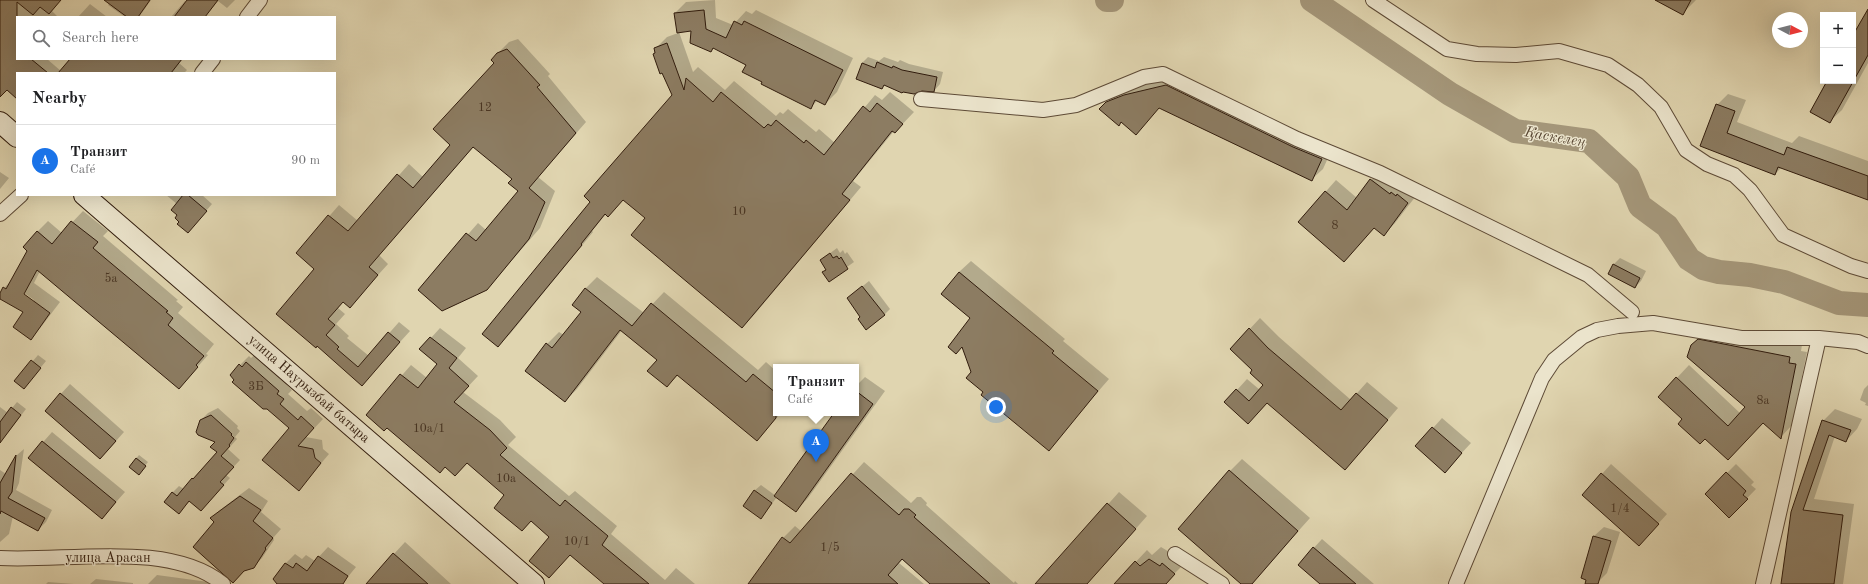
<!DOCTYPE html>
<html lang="en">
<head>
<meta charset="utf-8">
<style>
	:root { --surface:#fff; --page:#f6f6f6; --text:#202124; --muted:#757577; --line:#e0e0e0; --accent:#1a73e8 }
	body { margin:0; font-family:"Old Standard TT",serif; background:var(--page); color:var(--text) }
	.controls { position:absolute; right:12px; top:12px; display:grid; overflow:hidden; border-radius:0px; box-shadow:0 4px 16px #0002 }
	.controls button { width:36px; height:36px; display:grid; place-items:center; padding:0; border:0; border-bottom:1px solid var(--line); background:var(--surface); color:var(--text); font:20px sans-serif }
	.compass { position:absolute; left:1772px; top:12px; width:36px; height:36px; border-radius:50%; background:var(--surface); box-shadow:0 4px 16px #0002; rotate:97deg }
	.you { position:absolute; left:996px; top:407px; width:14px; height:14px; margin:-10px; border:3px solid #fff; border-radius:50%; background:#1a73e8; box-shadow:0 0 0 6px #1a73e833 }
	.badge { display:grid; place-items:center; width:26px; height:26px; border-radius:50%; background:var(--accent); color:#fff; font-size:13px; font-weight:700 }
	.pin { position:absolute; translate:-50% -33px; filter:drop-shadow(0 1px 2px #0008) }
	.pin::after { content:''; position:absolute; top:21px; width:14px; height:12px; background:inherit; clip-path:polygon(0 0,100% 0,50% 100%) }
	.popup { position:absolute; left:773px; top:364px; width:86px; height:52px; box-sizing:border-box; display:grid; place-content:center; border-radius:0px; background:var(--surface); filter:drop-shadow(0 1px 3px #0005); font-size:13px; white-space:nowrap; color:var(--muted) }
	.popup b { font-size:15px; color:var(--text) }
	.popup::after { content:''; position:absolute; left:50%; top:100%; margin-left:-8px; border:8px solid transparent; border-top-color:var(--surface) }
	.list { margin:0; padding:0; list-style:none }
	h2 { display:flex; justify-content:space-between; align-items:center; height:52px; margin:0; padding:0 16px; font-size:17px }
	h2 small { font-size:13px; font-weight:400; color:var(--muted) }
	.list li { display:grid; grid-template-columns:26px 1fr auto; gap:12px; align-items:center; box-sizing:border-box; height:72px; padding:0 16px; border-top:1px solid var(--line) }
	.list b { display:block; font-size:15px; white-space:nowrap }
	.list p { margin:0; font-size:13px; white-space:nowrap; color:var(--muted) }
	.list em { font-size:13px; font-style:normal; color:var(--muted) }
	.icon { flex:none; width:22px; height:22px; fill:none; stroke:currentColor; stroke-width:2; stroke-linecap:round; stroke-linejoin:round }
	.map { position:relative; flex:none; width:1868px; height:584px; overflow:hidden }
	.search { position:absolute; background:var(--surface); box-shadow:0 4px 16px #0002; left:16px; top:16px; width:320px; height:44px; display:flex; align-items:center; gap:10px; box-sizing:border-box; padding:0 14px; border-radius:0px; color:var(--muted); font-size:15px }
	.panel { position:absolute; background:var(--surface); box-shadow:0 4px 16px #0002; left:16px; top:72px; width:320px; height:124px; border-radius:0px }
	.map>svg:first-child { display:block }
	.shadow { fill:#0003; fill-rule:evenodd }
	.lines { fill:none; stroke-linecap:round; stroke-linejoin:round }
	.river { stroke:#a49679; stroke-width:24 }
	.building { fill:#8c7c62; stroke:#311c0d }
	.street-casing { stroke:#5d4a36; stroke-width:16 }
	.secondary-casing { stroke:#311c0d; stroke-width:22 }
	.street { stroke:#ebe4cc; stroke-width:14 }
	.secondary { stroke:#ebe4cc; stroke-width:20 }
	.labels { text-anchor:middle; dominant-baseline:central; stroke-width:3; stroke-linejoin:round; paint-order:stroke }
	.number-label { font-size:12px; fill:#483422 }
	.street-label { font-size:14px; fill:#311c0d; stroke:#ebe4cc }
	.water-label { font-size:15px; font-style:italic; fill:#594733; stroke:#ebe4cc }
</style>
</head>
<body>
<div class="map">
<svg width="1868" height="584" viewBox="0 0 1868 584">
	<rect width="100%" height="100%" fill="#e0d5b0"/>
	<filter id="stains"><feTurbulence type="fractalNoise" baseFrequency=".005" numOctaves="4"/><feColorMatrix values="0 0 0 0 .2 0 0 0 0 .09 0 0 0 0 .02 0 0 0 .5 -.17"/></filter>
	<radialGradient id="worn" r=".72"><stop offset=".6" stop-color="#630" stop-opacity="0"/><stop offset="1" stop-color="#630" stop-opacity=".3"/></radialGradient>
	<path class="shadow" d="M 0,0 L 61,0 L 52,11 L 58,17 L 17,17 L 17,59 L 47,59 L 61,71 L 71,59 L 183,59 L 179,63 L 187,70 L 184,73 L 17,73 L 17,97 L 7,88 L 0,87 Z
		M 112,0 L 151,0 L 139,17 L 125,17 L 108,5 Z
		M 188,0 L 235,0 L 227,8 L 218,1 L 205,17 L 171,17 L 185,1 L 187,2 Z
		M 715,0 L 716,18 L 733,25 L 746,11 L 752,14 L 756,10 L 853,58 L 837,92 L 825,104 L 818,100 L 811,107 L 764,82 L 747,64 L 714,48 L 711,51 L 693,29 L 679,32 L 693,72 L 698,67 L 725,90 L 734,81 L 776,116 L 780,112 L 783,114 L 788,109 L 816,132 L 819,129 L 835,143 L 875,95 L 882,100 L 890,92 L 914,112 L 895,132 L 894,131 L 853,181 L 861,187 L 754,315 L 742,327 L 646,218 L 624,199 L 608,216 L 606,214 L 592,231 L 593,232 L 510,334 L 498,345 L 592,202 L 673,95 L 655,49 L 667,37 L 678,33 L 675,13 L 686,2 Z
		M 1662,0 L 1696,0 L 1682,14 Z
		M 90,4 L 107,17 L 78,17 Z
		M 1868,11 L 1868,63 L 1842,110 L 1829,122 L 1828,81 L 1853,81 L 1853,37 Z
		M 518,39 L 550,74 L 548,76 L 586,122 L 538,177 L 555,191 L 540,228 L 487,289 L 419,290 L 478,223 L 486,230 L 519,191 L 513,179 L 474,146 L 379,255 L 388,264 L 350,306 L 344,301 L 338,308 L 345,314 L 336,324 L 349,336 L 347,338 L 369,356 L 399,322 L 410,331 L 362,384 L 317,345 L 315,269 L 297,253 L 339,205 L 358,221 L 409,164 L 423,177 L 451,144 L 495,63 L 498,53 L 509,42 Z
		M 868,57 L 879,61 L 884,57 L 898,62 L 900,60 L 909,64 L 943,72 L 940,84 L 934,91 L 885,84 L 882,87 L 862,63 Z
		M 1178,74 L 1305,136 L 1333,147 L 1323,169 L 1311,180 L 1160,107 L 1136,134 L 1122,121 L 1106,103 L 1118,91 Z
		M 1728,94 L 1746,100 L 1737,122 L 1792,143 L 1799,136 L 1868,161 L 1868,198 L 1782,167 L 1775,174 L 1701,146 L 1717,105 Z
		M 1382,169 L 1419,192 L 1395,223 L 1384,234 L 1375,227 L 1344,261 L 1299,222 L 1336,180 L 1357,198 L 1371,180 Z
		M 0,172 L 9,178 L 0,189 Z
		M 166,195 L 202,195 L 212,204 L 188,232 L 180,221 L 177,204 Z
		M 83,211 L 108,231 L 103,236 L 178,300 L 176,301 L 183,307 L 178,313 L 214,344 L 206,354 L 208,355 L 179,388 L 40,271 L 34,283 L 60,302 L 41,327 L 31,338 L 25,312 L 0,298 L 4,288 L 14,278 L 37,232 L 48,221 L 62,233 ZM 20,290 L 34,300 L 34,301 L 19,292 Z
		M 837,248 L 840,253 L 843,250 L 845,254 L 847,252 L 854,262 L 829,280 L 824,272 L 827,269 L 821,260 Z
		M 1620,258 L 1646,271 L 1641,281 L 1635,287 L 1609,274 L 1614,264 Z
		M 971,261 L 1065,339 L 1063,341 L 1109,379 L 1048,449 L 985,392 L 972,372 L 963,346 L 972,318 L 959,272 Z
		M 597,277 L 644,313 L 664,292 L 758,370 L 766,362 L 776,371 L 776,413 L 781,413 L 756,440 L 678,375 L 667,386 L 658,360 L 622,330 L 577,389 L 565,401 L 547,344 L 559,332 L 564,335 L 582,312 L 585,289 Z
		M 869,281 L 890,309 L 884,315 L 861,316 L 848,298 Z
		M 1260,318 L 1279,337 L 1351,400 L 1367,382 L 1398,408 L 1355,458 L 1267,402 L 1259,412 L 1237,390 L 1247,379 L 1260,390 L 1264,385 L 1254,370 L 1231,349 Z
		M 440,328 L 466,348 L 458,358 L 478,376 L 463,392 L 500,420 L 516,437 L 508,445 L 569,496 L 575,491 L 617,526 L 611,534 L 665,580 L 676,568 L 695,584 L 607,584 L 532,520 L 522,530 L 506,495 L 467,462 L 446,466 L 367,415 L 411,365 L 427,378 L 439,364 L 421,349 Z
		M 1704,333 L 1802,345 L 1801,351 L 1807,352 L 1792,425 L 1781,437 L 1763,422 L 1740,447 L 1683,419 L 1659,397 L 1689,365 L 1741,414 L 1746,407 L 1692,346 Z
		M 256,354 L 287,382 L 286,384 L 292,390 L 288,394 L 307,411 L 311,408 L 323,419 L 306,437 L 322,440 L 323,449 L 329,454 L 307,480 L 290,428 L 240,365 L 249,356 L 251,358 Z
		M 38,355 L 46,361 L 24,388 L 16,381 Z
		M 865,377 L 885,391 L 808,498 L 796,511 L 777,497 L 761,518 L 754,491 L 761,485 L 776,496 L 835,413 L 856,413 L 856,386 Z
		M 70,384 L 124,432 L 109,449 L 46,410 Z
		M 1868,385 L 1868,406 L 1865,405 L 1866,403 L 1860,400 L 1864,389 Z
		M 17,402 L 26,409 L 10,430 L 0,438 L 0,407 L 8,413 Z
		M 218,408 L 238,426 L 237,428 L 240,431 L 235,437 L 237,439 L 228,449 L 240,460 L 226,475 L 230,478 L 201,510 L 190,501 L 179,512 L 172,493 L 179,486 L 184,489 L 218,452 L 216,442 L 201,420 L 208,413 Z
		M 1835,409 L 1862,419 L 1857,429 L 1846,441 L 1835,436 L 1814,499 L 1854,504 L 1843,584 L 1782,584 L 1823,421 Z
		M 1442,418 L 1471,443 L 1445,471 L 1417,446 Z
		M 52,432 L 125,492 L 102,518 L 29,458 Z
		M 24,449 L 19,483 L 16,490 L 52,510 L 46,522 L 38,530 L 13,516 L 9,534 L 0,542 L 0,470 L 6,474 L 17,455 Z
		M 139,455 L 148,462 L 141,471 L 130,466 Z
		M 1242,459 L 1310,518 L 1251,584 L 1242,584 L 1230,471 Z
		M 864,462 L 911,503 L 917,497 L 921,497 L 927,503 L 926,505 L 1014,583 L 1015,581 L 1018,584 L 931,584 L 903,559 L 899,563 L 924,584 L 750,584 L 783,538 L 795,526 L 801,531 Z
		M 1611,464 L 1667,514 L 1648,535 L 1583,495 Z
		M 1736,464 L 1754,482 L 1751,485 L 1756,489 L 1729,517 L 1706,494 Z
		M 249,488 L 268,501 L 261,512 L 281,529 L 273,538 L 274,540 L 262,558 L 253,567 L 212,518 L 220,510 Z
		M 1119,492 L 1147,516 L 1087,584 L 1037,584 Z
		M 1604,527 L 1620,532 L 1607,573 L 1598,582 L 1582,577 L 1594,536 Z
		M 1322,539 L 1374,584 L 1322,584 L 1299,564 Z
		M 405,542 L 451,584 L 374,584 L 370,580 Z
		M 328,547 L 356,567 L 342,584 L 279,584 L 274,579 L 286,563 L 295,554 L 302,559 L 306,555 L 315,561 Z
		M 1161,547 L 1186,562 L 1165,583 L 1115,584 L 1147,550 L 1152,555 Z
		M 157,575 L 216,583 L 216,584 L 148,584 Z
		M 96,579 L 133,583 L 133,584 L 90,584 Z
		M 48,582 L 74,584 L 46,584 Z"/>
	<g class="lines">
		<path class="river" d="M 1107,0 L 1112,0
			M 1312,0 L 1450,94 L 1515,131 L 1589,141 L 1628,177 L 1640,206 L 1667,226 L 1689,259 L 1703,268 L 1719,272 L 1750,275 L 1784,282 L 1839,303 L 1868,305"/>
	</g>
	<path class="building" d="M 0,0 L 61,0 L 49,14 L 40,7 L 33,15 L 17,2 L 17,59 L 31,59 L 48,73 L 17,73 L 17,99 L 7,90 L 0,97 Z
		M 104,0 L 150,0 L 138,17 L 127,17 Z
		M 187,0 L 218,0 L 205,17 L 174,17 Z
		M 1655,0 L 1691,0 L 1683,15 Z
		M 1868,9 L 1868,55 L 1830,123 L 1810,112 L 1827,81 L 1853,81 L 1853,35 Z
		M 704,10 L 706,29 L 726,38 L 734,21 L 742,25 L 744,21 L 843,70 L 825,105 L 815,100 L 811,109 L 761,84 L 762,82 L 742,72 L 746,65 L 713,48 L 711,52 L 690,43 L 691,31 L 677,33 L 674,13 Z
		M 667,43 L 684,90 L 686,78 L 713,102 L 721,92 L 764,128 L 768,124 L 771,126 L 776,120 L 804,143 L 806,140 L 824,155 L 863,106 L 870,112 L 877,103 L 903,124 L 895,133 L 892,131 L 842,194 L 850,200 L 742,328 L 631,235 L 645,218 L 623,200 L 608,217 L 605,214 L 581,244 L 582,245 L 498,347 L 482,334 L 590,202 L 584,196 L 672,95 L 662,73 L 660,74 L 653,54 L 655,53 L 654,48 Z
		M 507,49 L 540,85 L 537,87 L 576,133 L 529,188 L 545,202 L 529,239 L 487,290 L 442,311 L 418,290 L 466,233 L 476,241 L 518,191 L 508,183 L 512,179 L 473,147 L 369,267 L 378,275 L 350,308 L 343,302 L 328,319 L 335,325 L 326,335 L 339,347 L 337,349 L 358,367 L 388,332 L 400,342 L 362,386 L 317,346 L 316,348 L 276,314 L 314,269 L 296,253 L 328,215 L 348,231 L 397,174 L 413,188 L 450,145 L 433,129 L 494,63 L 491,60 L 497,53 Z
		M 70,59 L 182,59 L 171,73 L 58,73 Z
		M 877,62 L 892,68 L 893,66 L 902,70 L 937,77 L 934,92 L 922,91 L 914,94 L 903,92 L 902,93 L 884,85 L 882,89 L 856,79 L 862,63 L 875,68 Z
		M 1166,85 L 1293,147 L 1322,159 L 1312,181 L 1159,108 L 1136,135 L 1121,122 L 1119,126 L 1099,109 L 1106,102 L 1124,95 Z
		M 1716,104 L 1735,111 L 1727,133 L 1784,155 L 1787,147 L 1868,176 L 1868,200 L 1778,167 L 1775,175 L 1700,146 Z
		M 1370,179 L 1390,194 L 1391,192 L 1396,196 L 1397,194 L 1408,203 L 1384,236 L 1374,228 L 1344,262 L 1298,222 L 1325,191 L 1347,210 Z
		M 183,195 L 188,195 L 207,211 L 188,233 L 177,224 L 179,222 L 175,218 L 177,215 L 171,210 Z
		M 71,221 L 98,242 L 93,248 L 168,311 L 166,312 L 173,318 L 168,325 L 204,356 L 196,365 L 198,367 L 179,389 L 37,270 L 24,294 L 50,313 L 31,340 L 13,327 L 23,312 L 0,299 L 0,293 L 3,287 L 6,289 L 27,251 L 23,247 L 37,231 L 52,244 Z
		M 830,253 L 833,258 L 837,256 L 839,259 L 841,257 L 848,269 L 829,282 L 822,272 L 826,270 L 820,260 Z
		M 1613,264 L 1640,278 L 1635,288 L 1608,274 Z
		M 959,272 L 1054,351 L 1052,353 L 1098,391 L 1049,451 L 981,395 L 983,392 L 966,378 L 971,372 L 962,347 L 956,354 L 948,347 L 970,318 L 941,294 Z
		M 862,286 L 885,315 L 866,330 L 858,319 L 860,317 L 847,298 Z
		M 585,288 L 632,326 L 651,303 L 746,382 L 753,374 L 776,393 L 776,418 L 757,441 L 677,375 L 667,387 L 647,371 L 657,360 L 620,330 L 565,402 L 525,371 L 546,343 L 552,348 L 581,312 L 572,305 Z
		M 1249,328 L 1268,348 L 1341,410 L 1356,393 L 1388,420 L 1345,470 L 1267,403 L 1248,424 L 1224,402 L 1236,389 L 1249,401 L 1263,385 L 1250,373 L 1252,370 L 1230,349 Z
		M 430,337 L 457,358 L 449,368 L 469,386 L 454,402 L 490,430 L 507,448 L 500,455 L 560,506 L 565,500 L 608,536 L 602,545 L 649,584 L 604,584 L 570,555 L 549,578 L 529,561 L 549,537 L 531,521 L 522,531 L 494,508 L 504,495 L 467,463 L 455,476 L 445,467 L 440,473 L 387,428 L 384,431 L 366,415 L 400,374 L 418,388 L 437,364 L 419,349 Z
		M 1698,339 L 1790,357 L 1789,363 L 1796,364 L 1781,439 L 1763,423 L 1728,460 L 1705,439 L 1700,444 L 1678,424 L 1682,419 L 1658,397 L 1676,377 L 1728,426 L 1745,407 L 1687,357 L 1691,345 Z
		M 31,360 L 41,368 L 24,389 L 14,381 Z
		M 246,362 L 279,391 L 277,394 L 284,399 L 280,404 L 298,420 L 301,416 L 314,428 L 298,446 L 313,449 L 315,458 L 321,463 L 299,491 L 262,460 L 289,428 L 267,409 L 263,409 L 232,382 L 234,380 L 230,375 L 239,364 L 242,367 Z
		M 856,391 L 873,404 L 796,512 L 774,496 L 834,413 L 856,413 Z
		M 60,393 L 116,441 L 100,459 L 45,411 Z
		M 11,407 L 21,415 L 0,443 L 0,422 Z
		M 211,415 L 232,434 L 231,435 L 234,438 L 229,445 L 230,446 L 221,456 L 234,467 L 220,482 L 224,485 L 201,511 L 189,501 L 179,514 L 164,502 L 172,492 L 177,496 L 192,478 L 193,479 L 217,452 L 210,447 L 215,442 L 198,435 L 196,432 L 200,420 Z
		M 1822,420 L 1851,430 L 1846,442 L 1829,435 L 1803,510 L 1843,515 L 1834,584 L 1781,584 L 1791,512 Z
		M 1432,427 L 1462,453 L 1445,473 L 1415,446 Z
		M 42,441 L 116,502 L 102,519 L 28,458 Z
		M 16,455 L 12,492 L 8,498 L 45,518 L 38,531 L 1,511 L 0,514 L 0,483 Z
		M 136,458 L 146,466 L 139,475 L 129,467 Z
		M 1229,470 L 1298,531 L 1252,584 L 1241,584 L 1178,529 Z
		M 1726,472 L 1746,491 L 1743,495 L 1748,499 L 1729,518 L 1705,494 Z
		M 851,473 L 899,515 L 904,509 L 909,509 L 916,515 L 914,517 L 990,584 L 930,584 L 902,559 L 888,575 L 898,584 L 748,584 L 782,537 L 790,543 Z
		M 1601,473 L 1659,524 L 1639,546 L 1582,495 Z
		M 754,490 L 772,503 L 761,519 L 743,506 Z
		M 240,496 L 261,510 L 253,521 L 273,538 L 265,548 L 266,549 L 254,568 L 244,571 L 233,583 L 193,547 L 214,522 L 210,518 Z
		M 1107,503 L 1136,529 L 1087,584 L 1035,584 Z
		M 1593,536 L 1611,541 L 1598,584 L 1585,584 L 1586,580 L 1581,578 Z
		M 1313,547 L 1356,584 L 1320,584 L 1298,565 Z
		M 393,553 L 428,584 L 366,584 Z
		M 318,556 L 348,576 L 343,584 L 277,584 L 273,579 L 285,563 L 293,568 L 296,563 L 307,571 Z
		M 1149,559 L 1160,566 L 1162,563 L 1175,574 L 1166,584 L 1114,584 L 1135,561 L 1140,566 Z"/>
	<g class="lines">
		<g class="street-casing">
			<path id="street" d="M 1373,0 L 1447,49 L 1477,54 L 1516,55 L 1559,51 L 1608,65 L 1638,85 L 1661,107 L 1686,150 L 1707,164 L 1734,175 L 1750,190 L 1783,235 L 1851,266 L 1868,271
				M 247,17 L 260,0
				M 202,73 L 213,59
				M 921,99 L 1043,110 L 1076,105 L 1144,77 L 1163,74 L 1297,139 L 1380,173 L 1588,275 L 1632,312
				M 0,214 L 21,195
				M 1175,554 L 1222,584
				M 0,558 C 67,562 169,540 223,584
				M 1456,584 L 1542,378 L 1554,360 L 1582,337 L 1597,330 L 1618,326 L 1653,323 L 1741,338 L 1819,338 L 1858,342 L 1868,346
				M 1763,584 L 1819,338"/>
		</g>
		<g class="secondary-casing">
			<path id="secondary" d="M 0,122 L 17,137
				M 84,195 L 534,584"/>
		</g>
		<use href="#street" class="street"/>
		<use href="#secondary" class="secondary"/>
	</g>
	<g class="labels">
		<g class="number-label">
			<text x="485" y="108">12</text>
			<text x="739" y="212">10</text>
			<text x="1335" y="226">8</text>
			<text x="111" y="279">5а</text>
			<text x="256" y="387">3Б</text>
			<text x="1763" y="401">8а</text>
			<text x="429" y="429">10а/1</text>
			<text x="506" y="479">10а</text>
			<text x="1620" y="509">1/4</text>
			<text x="577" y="542">10/1</text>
			<text x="830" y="548">1/5</text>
		</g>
		<g class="street-label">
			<text transform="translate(309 389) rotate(41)">улица Наурызбай батыра</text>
			<text x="108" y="558">улица Арасан</text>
		</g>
		<g class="water-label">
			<text transform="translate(1555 138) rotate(10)">Қаскелең</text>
		</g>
	</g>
	<rect width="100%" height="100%" filter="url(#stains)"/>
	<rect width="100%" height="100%" fill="url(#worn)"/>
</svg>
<div class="controls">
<button>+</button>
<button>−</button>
</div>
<svg class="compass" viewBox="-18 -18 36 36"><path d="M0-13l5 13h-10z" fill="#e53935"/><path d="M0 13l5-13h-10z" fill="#757577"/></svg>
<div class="you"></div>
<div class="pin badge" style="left:816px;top:462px">A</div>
<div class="popup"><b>Транзит</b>Café</div>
<div class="search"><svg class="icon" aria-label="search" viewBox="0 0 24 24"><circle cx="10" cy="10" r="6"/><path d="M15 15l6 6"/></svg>Search here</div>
<section class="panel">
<h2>Nearby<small></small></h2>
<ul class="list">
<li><span class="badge">A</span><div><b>Транзит</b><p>Café</p></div><em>90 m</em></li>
</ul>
</section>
</div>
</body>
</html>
